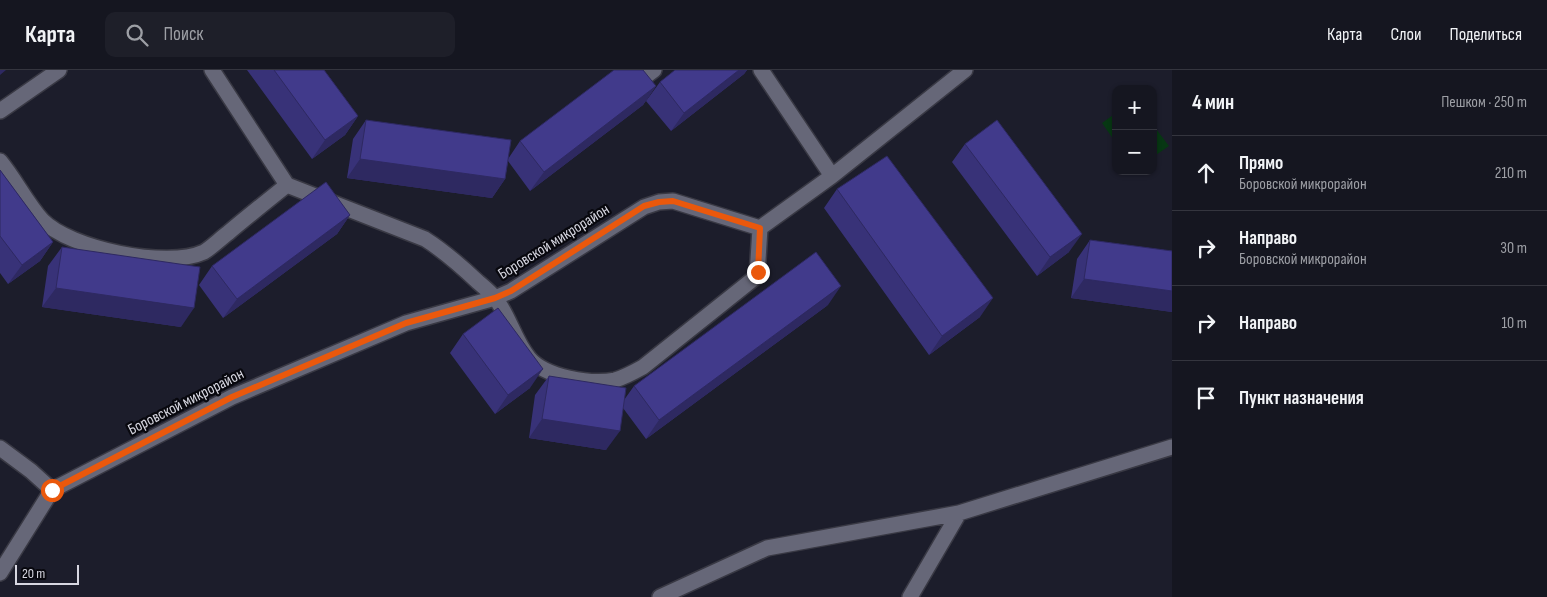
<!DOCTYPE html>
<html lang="ru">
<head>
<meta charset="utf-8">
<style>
	:root { --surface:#151620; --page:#1e1f29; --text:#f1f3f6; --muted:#9d9fa5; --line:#34353e }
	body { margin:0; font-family:"Sofia Sans Condensed",sans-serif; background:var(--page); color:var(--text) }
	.controls { position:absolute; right:15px; top:15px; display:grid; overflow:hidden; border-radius:10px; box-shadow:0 1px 4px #0004 }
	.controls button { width:45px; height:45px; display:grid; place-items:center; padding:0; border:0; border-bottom:1px solid var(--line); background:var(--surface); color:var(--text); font:25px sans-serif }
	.scale { position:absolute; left:15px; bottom:12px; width:64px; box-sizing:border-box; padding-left:5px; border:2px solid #d7d7e1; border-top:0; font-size:14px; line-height:18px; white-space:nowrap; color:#d7d7e1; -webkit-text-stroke:4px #08080e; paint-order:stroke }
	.stop { position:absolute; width:15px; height:15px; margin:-11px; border:4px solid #ea580c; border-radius:50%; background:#fff }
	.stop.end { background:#ea580c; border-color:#fff; box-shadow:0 1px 5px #0008 }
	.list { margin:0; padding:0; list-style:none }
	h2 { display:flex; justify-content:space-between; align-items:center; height:65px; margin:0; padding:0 20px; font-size:21px }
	h2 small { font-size:16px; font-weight:400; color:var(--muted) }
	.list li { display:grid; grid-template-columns:32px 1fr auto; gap:15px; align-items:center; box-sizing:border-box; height:75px; padding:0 20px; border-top:1px solid var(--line) }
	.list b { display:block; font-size:19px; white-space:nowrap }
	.list p { margin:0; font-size:16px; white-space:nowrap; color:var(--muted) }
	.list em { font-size:16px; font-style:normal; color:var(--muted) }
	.icon { flex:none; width:28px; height:28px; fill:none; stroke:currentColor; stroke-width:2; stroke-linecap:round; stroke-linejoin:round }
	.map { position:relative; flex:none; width:1172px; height:527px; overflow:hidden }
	header { display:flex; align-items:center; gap:30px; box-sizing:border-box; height:70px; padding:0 25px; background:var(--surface); border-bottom:1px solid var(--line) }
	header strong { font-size:24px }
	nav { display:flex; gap:28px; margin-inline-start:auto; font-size:18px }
	.search { width:350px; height:45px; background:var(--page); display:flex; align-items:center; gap:12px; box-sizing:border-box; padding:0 18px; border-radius:10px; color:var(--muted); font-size:19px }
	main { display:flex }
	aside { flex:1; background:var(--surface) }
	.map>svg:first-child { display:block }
	.green { fill:#073713 }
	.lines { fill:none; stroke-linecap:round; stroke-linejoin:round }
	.minor-casing { stroke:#393944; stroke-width:18 }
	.minor { stroke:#666778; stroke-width:15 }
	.wall { fill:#383278 }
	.shaded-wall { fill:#2e2961 }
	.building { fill:#413a8b; stroke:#2e2961 }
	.route { stroke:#ea580c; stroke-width:6 }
	.labels { text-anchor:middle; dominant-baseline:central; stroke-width:4.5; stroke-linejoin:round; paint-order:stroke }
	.street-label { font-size:16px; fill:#d7d7e1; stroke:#08080e }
</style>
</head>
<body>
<header>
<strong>Карта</strong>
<div class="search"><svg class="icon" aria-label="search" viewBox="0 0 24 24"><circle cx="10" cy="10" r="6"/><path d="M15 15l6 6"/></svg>Поиск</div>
<nav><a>Карта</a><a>Слои</a><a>Поделиться</a></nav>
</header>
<main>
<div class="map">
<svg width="1172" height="527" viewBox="0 0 1172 527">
	<rect width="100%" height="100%" fill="#1c1d2b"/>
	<path class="green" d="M 1116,43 L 1116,73 L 1102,53 Z
		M 1153,55 L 1169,76 L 1153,87 Z"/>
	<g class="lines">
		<g class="minor-casing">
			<path id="minor" d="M 212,0 L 287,115 L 425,169 C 444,181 461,196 478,212 C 484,217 490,222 495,228 C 509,245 514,270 529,288 C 545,307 591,315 615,310 C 625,307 634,302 643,297 L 757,206 L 760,158
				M 761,0 L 832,106
				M 646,6 L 654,0
				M 0,41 L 59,0
				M 0,91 C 15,109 26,132 42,150 C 70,179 167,199 204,182 C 212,177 220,169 228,163 C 247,147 267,131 287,115
				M 0,378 L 31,401 L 52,420
				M 52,420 L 232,327 L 406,253 L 495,228 L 511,221 L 644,137 L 659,132 L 673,131 L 760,158 L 832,106 L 965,0
				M 0,503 L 52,420
				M 660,527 L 767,478 L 959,443 L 1172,377
				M 910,527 L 959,443"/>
		</g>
		<use href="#minor" class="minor"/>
	</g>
	<path class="wall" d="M 247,0 L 324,0 L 358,46 L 345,65 L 312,89 Z
		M 675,0 L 747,0 L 744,4 L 671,61 L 646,31 L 660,12 Z
		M 656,16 L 643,35 L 530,121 L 508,91 L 505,109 L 492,128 L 347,108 L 353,69 L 366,50 L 508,89 L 520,71 Z
		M 965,74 L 1069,182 L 1037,206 L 952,92 Z
		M 0,100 L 53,172 L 40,191 L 8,214 L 0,203 Z
		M 837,119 L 980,247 L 929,285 L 824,138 Z
		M 350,145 L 337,164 L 223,248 L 199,215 L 212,196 Z
		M 1090,170 L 1172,181 L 1172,242 L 1071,228 L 1077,189 Z
		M 62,177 L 181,257 L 42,237 L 48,196 Z
		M 828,235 L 646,369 L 623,338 L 606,380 L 529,368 L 535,325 L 549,306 L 624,330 L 634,316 Z
		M 463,264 L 530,318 L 495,344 L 450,283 Z"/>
	<path class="shaded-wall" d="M 0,0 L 6,0 L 0,5 Z
		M 739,0 L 747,0 L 744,4 L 671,61 L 684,43 Z
		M 656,16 L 643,35 L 530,121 L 544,102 Z
		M 358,46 L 345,65 L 312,89 L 325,70 Z
		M 360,89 L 505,109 L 492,128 L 347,108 Z
		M 350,145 L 337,164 L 223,248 L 237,229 Z
		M 1082,164 L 1069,182 L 1037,206 L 1050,187 Z
		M 53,172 L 40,191 L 8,214 L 22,195 Z
		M 1084,209 L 1172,221 L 1172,242 L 1071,228 Z
		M 841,216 L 828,235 L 646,369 L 659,350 Z
		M 56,218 L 194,238 L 181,257 L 42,237 Z
		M 993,228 L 980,247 L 929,285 L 942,266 Z
		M 543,299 L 530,318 L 495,344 L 508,325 Z
		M 542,349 L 620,361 L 606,380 L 529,368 Z"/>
	<path class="building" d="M 274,0 L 324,0 L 358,46 L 325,70 Z
		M 614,0 L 643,0 L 656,16 L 544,102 L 520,71 Z
		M 675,0 L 739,0 L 684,43 L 660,12 Z
		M 366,50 L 511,70 L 505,109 L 360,89 Z
		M 997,50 L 1082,164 L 1050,187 L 965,74 Z
		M 887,86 L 993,228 L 942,266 L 837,119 Z
		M 0,100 L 53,172 L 22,195 L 0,166 Z
		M 326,112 L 350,145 L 237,229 L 212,196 Z
		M 1090,170 L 1172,181 L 1172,221 L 1084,209 Z
		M 62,177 L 200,197 L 194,238 L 56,218 Z
		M 816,182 L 841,216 L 659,350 L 634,316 Z
		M 498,238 L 543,299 L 508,325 L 463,264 Z
		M 549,306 L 626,318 L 620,361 L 542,349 Z"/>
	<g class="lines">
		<path class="route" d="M 52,420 L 232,327 L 406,253 L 495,228 L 511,221 L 644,136 L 659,132 L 673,131 L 760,158 L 758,202"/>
	</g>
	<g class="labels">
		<g class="street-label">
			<text transform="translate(554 172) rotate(-32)">Боровской микрорайон</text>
			<text transform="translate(186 332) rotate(-27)">Боровской микрорайон</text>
		</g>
	</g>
</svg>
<div class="controls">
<button>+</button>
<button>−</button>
</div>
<div class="scale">20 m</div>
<div class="stop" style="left:52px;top:420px"></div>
<div class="stop end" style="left:758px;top:202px"></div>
</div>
<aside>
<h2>4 мин<small>Пешком · 250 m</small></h2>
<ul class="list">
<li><svg class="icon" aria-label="ahead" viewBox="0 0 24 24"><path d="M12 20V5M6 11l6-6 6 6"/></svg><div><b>Прямо</b><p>Боровской микрорайон</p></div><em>210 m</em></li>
<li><svg class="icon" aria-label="right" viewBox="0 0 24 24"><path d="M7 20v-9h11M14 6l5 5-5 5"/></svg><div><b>Направо</b><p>Боровской микрорайон</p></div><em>30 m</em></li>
<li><svg class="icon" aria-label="right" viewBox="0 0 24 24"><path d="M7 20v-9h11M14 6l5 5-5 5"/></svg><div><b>Направо</b></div><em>10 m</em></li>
<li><svg class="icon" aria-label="arrive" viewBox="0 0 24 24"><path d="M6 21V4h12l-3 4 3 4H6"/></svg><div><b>Пункт назначения</b></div></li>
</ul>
</aside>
</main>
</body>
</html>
